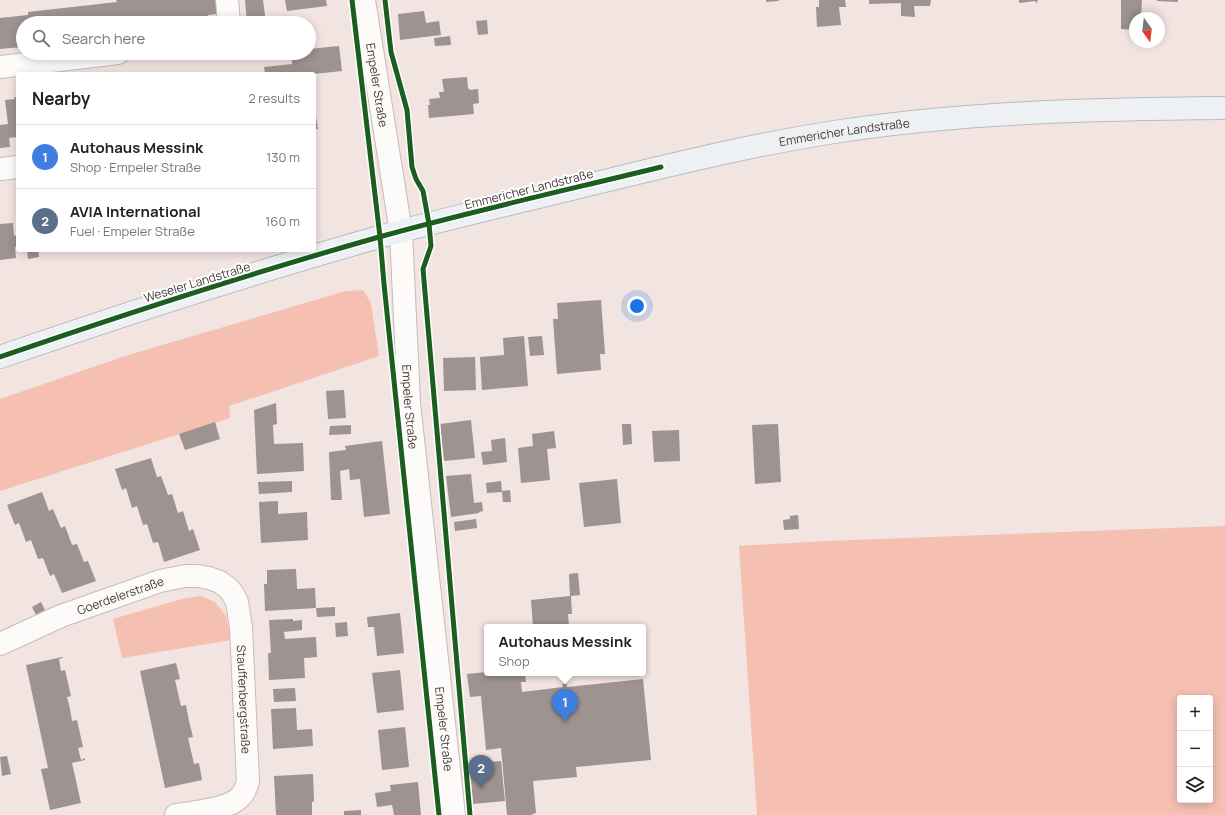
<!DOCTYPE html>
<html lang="en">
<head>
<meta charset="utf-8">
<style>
	:root { --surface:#fff; --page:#f6f6f6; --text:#222; --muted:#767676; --line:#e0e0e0; --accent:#807471 }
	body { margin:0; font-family:Manrope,sans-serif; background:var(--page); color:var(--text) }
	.controls { position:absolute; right:12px; bottom:12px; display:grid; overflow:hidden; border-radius:4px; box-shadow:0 2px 10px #0003 }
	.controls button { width:36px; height:36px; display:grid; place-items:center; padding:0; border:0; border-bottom:1px solid var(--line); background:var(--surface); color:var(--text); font:20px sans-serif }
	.compass { position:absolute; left:1129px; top:12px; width:36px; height:36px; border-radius:50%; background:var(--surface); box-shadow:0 2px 10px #0003; rotate:166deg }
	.you { position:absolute; left:637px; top:306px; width:14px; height:14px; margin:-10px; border:3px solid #fff; border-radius:50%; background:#1a73e8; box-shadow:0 0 0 6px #1a73e833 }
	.badge { display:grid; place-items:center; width:26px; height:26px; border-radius:50%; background:var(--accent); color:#fff; font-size:13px; font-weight:700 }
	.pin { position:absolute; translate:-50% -33px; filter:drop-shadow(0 1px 2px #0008) }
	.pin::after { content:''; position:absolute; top:21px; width:14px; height:12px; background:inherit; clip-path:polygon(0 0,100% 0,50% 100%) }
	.popup { position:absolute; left:484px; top:624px; width:162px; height:52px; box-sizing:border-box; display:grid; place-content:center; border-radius:4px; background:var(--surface); filter:drop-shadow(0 1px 3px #0005); font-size:13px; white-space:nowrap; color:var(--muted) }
	.popup b { font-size:15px; color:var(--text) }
	.popup::after { content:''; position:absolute; left:50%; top:100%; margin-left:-8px; border:8px solid transparent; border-top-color:var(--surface) }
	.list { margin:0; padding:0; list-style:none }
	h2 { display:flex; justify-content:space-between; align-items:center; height:52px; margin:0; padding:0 16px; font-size:17px }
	h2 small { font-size:13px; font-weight:400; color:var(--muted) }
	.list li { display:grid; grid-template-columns:26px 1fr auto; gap:12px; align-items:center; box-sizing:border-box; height:64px; padding:0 16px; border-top:1px solid var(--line) }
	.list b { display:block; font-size:15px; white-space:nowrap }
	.list p { margin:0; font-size:13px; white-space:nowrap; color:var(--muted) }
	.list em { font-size:13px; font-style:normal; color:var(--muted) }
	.icon { flex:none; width:22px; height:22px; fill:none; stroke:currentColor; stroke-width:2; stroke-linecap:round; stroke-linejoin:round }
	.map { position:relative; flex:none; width:1225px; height:815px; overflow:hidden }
	.search { position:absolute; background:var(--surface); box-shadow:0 2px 10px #0003; left:16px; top:16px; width:300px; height:44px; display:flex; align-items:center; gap:10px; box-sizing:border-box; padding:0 14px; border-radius:22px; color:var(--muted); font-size:15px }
	.panel { position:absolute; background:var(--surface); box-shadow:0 2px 10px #0003; left:16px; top:72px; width:300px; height:180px; border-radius:4px }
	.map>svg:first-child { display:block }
	.green { fill:#f5bfb2; fill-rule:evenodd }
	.building { fill:#9d9390 }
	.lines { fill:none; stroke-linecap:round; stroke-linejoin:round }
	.minor-casing { stroke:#c7bcb8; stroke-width:24 }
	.major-casing { stroke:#babbbd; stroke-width:24 }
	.minor { stroke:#fdfbfa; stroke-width:22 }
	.major { stroke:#eef1f3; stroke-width:22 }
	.cycleway-casing { stroke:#fff; stroke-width:8 }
	.cycleway { stroke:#1b5e20; stroke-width:5 }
	.labels { text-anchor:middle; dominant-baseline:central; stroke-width:4; stroke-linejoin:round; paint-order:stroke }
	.street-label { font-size:12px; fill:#433835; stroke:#fff }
</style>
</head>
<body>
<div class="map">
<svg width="1225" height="815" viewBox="0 0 1225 815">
	<rect width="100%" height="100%" fill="#f2e4e0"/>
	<path class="green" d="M 363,290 L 371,303 L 379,356 L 229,406 L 230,418 L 0,491 L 0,399 L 125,356 L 346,291 Z
		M 1225,526 L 1225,815 L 757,815 L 739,546 L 826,541 ZM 1180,698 L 1210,698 L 1210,800 L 1180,800 Z
		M 201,596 L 215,602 L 226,616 L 231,640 L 122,658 L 113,619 L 185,598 Z"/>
	<path class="building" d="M 116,0 L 216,0 L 217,14 L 208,15 L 209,20 L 185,23 L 23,23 L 23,47 L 0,49 L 0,18 L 28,15 L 28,12 L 117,2 Z
		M 245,0 L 263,0 L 266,23 L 247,23 Z
		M 285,0 L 326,0 L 327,6 L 287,11 Z
		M 766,0 L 778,0 L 779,1 L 766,2 Z
		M 819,0 L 845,0 L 846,7 L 839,7 L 841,25 L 817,27 L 816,7 L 819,7 Z
		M 869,0 L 931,0 L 930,6 L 914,6 L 915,17 L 901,16 L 901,3 L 869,4 Z
		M 1019,0 L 1038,0 L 1038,1 L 1037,1 L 1037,4 L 1035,1 L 1019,3 Z
		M 1121,0 L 1142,0 L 1141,16 L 1135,16 L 1135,30 L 1121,29 Z
		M 1157,0 L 1178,0 L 1178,2 L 1157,1 Z
		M 424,11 L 426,23 L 439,21 L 441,35 L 400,40 L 398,14 Z
		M 487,20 L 488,34 L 478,35 L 476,21 Z
		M 450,36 L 451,45 L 435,46 L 434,38 Z
		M 339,46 L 342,71 L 314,74 L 265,74 L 264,67 L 292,64 L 291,53 L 309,53 L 309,49 Z
		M 467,77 L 468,88 L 470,90 L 478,89 L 479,103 L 473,104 L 474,114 L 429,118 L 428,105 L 430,105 L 429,99 L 440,98 L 439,92 L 444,92 L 442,79 Z
		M 14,97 L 18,97 L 18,137 L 9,138 L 10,147 L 0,148 L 0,125 L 8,124 L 5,100 L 15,99 Z
		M 314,105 L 318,129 L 314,129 Z
		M 13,223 L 14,236 L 16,235 L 17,247 L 15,247 L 16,258 L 0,260 L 0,224 Z
		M 27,250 L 38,250 L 39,257 L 28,259 Z
		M 601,300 L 605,354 L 600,354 L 601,370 L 557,374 L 553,319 L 558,319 L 557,303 Z
		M 524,336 L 528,386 L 482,390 L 480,357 L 504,355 L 503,338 Z
		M 542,336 L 544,355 L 530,356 L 528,337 Z
		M 475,357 L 476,390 L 444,391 L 443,358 Z
		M 344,390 L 346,418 L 328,419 L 326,391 Z
		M 276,403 L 277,424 L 273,425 L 274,444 L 303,443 L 304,471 L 257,474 L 254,410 Z
		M 471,420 L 475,458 L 444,461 L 440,424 Z
		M 215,422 L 220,439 L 185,450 L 179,434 Z
		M 622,424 L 631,424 L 632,444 L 623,445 Z
		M 778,424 L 781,482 L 755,484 L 752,425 Z
		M 351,425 L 351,434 L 329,435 L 330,426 Z
		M 679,430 L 680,461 L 654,462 L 652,431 Z
		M 554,431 L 556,448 L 547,449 L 550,480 L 521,483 L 518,448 L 533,446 L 532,434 Z
		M 505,438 L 507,462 L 483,465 L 481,452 L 492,451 L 491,440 Z
		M 382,441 L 390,514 L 364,517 L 360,479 L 350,480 L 349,469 L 340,471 L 342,500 L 331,500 L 329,452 L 346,450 L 345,446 Z
		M 151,458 L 157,477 L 161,476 L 168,495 L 172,494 L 178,513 L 183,511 L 189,531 L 193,529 L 200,550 L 164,562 L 158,542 L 153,543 L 147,524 L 143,525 L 137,506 L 132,508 L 126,488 L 122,490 L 115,469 Z
		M 471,474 L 474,503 L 482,502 L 483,511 L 479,512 L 479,513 L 451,517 L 446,476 Z
		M 617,479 L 621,523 L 584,527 L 579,483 Z
		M 292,481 L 292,492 L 259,494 L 258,482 Z
		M 501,481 L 502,492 L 487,493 L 486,483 Z
		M 510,490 L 511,502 L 503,502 L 502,491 Z
		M 42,492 L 49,511 L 53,509 L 61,528 L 65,526 L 72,545 L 77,544 L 84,562 L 88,561 L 96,581 L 62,593 L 54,574 L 50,576 L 43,558 L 38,559 L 31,540 L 26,542 L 19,523 L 15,525 L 7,505 Z
		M 278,501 L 278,514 L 307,512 L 308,540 L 261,543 L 259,502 Z
		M 798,515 L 799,529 L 784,530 L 783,520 L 790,519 L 790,516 Z
		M 476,519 L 477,528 L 455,531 L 454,522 Z
		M 296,569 L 297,589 L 315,588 L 316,608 L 335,607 L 335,616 L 317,617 L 316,608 L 265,611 L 264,584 L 267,584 L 267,570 Z
		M 578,573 L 580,595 L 571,596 L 572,614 L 568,614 L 569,627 L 533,627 L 531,600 L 570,596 L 569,574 Z
		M 41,602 L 45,610 L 36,615 L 32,607 Z
		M 400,613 L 404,653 L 377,656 L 374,627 L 368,627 L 367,617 Z
		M 293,619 L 293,621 L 302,620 L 302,630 L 284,632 L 285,639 L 316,637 L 317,657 L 304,658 L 305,678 L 269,680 L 268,653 L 271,653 L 269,620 Z
		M 347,622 L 348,636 L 336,637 L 335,623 Z
		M 62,657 L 63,658 L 59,659 L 61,671 L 65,670 L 71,696 L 67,697 L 70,709 L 72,721 L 77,720 L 83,747 L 78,748 L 81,760 L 85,758 L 85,760 L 72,763 L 81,803 L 50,810 L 41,769 L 48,768 L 26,665 Z
		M 176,663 L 180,679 L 175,680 L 181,706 L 186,705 L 189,721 L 193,737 L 188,738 L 194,764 L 199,763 L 202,780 L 165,788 L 140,671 Z
		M 400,670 L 404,710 L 377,713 L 372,673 Z
		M 487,672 L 487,673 L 525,673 L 526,682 L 521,682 L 522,692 L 563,687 L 562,684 L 567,684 L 567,687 L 643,679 L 651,760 L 576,767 L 577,777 L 533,781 L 536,813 L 531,815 L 507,815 L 501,748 L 486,750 L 481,696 L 470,697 L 467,674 Z
		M 295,688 L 296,701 L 274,702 L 273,689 Z
		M 296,708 L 297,730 L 312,729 L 313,746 L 273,749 L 271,709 Z
		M 405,727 L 409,767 L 382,770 L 378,730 Z
		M 7,756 L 11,774 L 2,776 L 0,757 Z
		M 501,761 L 505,801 L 473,804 L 469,764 Z
		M 313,774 L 314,801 L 312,802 L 312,815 L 276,815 L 274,776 Z
		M 418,782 L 421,815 L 394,815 L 392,805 L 377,807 L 375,793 L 391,791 L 390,785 Z
		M 361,810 L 361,815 L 344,815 L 344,811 Z"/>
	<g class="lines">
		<g class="minor-casing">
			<g id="minor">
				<path d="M 227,0 L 229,23"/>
				<path id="s1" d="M 364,0 L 401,232 L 409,403 L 454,815"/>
				<path d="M 0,67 L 118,53"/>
				<path d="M 0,169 L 18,167"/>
				<path id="s2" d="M 0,644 L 61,616 L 160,581 L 185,576 L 198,576 L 209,578 L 220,582 L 228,588 L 233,594 L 237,602 L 241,627 L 248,782 C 246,787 245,792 241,796 C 230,810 193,812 176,815"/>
			</g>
		</g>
		<g class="major-casing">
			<g id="major">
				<path id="s3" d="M 0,357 C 125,314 252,273 379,237 C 440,220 502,206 563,191 C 655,169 747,145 841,131 C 968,112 1096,109 1225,108"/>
			</g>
		</g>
		<use href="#minor" class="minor"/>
		<use href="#major" class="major"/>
		<g class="cycleway-casing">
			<path id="cycleway" d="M 352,0 L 380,237 L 384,284 L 439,815
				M 385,0 L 391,52 L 407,110 L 412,167 L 416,179 L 423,191 L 429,224 L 431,246 L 423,269 L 470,815
				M 0,357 C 125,314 252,273 379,237 C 472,211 567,190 661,167"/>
		</g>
		<use href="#cycleway" class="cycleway"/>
	</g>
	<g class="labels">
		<g class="street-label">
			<text stroke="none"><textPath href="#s1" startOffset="86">Empeler Straße</textPath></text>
			<text stroke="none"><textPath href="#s3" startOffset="875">Emmericher Landstraße</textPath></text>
			<text transform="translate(529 189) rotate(-14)">Emmericher Landstraße</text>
			<text transform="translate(197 282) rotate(-17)">Weseler Landstraße</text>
			<text stroke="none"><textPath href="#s1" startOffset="410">Empeler Straße</textPath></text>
			<text stroke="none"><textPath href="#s2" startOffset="130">Goerdelerstraße</textPath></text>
			<text stroke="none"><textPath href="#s2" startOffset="358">Stauffenbergstraße</textPath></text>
			<text stroke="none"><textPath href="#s1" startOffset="734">Empeler Straße</textPath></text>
		</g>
	</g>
</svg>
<div class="controls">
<button>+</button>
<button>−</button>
<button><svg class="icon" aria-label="layers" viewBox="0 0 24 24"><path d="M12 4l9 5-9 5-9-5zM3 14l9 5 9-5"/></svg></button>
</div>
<svg class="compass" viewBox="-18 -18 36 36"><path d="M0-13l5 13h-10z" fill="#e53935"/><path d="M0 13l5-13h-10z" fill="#767676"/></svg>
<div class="you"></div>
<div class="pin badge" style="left:565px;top:722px;background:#3f7fe0">1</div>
<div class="popup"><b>Autohaus Messink</b>Shop</div>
<div class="pin badge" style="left:481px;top:788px;background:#5c6f8a">2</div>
<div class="search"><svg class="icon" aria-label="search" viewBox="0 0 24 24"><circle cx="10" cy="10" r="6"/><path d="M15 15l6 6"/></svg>Search here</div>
<section class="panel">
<h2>Nearby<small>2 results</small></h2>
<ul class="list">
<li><span class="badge" style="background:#3f7fe0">1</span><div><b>Autohaus Messink</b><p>Shop · Empeler Straße</p></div><em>130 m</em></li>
<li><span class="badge" style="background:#5c6f8a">2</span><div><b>AVIA International</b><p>Fuel · Empeler Straße</p></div><em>160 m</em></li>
</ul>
</section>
</div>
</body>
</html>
